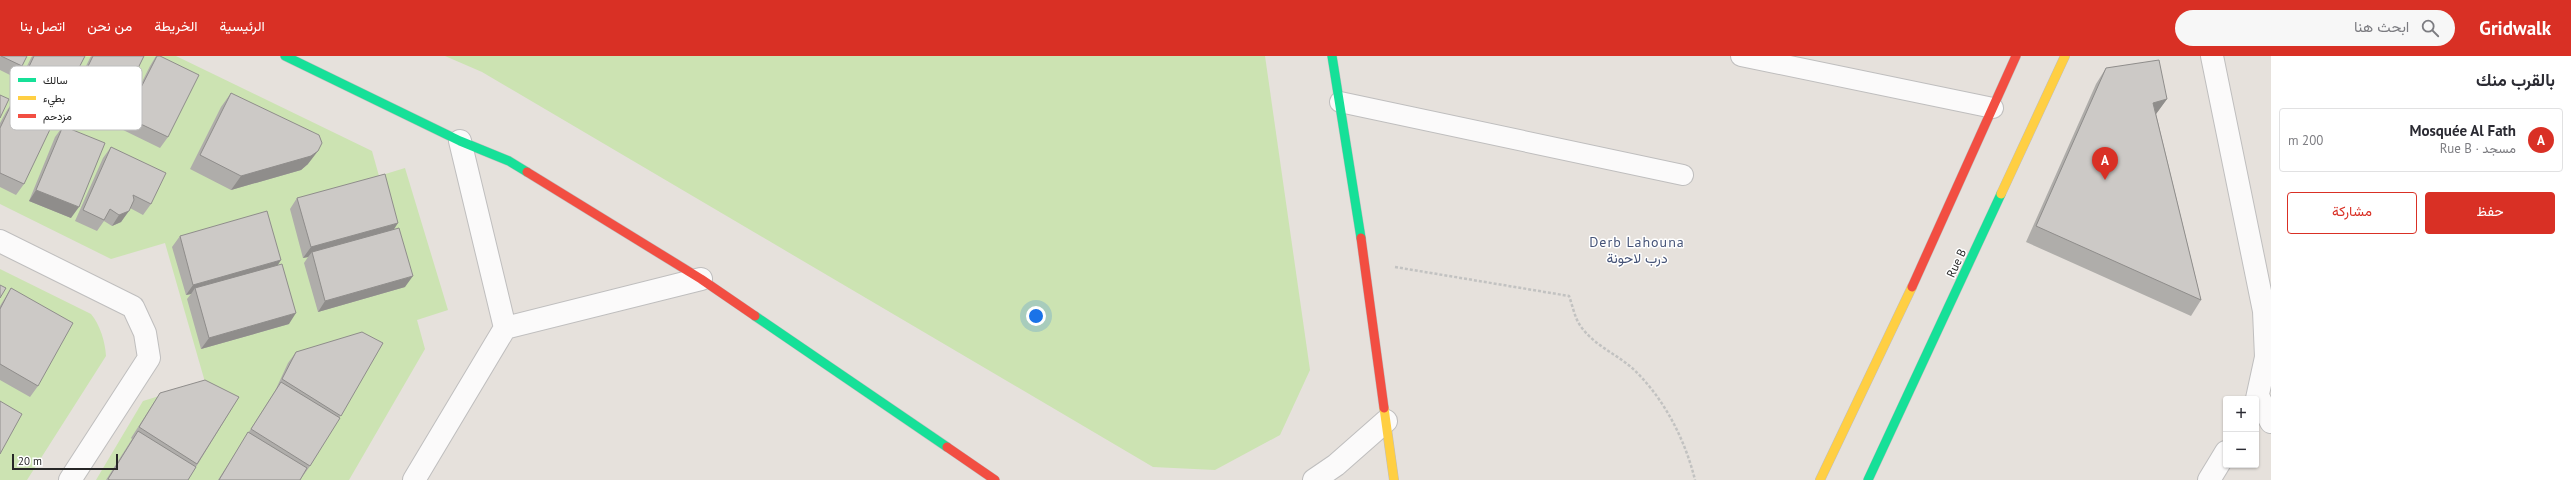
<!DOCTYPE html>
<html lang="ar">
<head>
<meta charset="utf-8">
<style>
	:root { --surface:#fff; --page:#f7f7f7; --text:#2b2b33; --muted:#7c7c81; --line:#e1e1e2; --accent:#d93025 }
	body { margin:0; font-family:"PT Sans",Vazirmatn,sans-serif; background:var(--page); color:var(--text); direction:rtl }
	.controls { position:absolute; right:12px; bottom:12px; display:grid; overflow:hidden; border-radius:4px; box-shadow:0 1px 3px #0004 }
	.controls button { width:36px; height:36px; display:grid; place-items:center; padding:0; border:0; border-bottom:1px solid var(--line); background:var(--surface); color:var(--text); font:20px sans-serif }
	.scale { position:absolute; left:12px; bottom:10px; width:106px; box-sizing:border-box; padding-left:4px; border:2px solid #272727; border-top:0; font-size:11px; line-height:14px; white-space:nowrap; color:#272727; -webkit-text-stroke:3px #fff; paint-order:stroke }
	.you { position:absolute; left:1036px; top:260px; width:14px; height:14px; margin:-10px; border:3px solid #fff; border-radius:50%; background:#1a73e8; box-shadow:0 0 0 6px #1a73e833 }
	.badge { display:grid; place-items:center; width:26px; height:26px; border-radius:50%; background:var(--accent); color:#fff; font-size:13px; font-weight:700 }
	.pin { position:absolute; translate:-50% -33px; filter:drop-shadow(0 1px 2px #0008) }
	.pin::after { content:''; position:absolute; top:21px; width:14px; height:12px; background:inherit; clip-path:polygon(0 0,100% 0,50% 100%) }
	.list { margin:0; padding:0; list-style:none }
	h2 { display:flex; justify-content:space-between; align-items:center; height:52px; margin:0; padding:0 16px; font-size:17px }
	h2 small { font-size:13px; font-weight:400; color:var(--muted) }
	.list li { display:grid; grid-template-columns:26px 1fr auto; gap:12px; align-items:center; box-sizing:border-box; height:64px; margin:0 8px 8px; padding:0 8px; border:1px solid var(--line); border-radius:4px }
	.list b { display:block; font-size:15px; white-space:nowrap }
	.list p { margin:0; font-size:13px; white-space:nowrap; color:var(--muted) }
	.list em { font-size:13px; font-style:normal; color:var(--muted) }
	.actions { display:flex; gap:8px; padding:12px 16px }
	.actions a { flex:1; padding:9px 0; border:1px solid var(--accent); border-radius:4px; text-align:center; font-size:14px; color:var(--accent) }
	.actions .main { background:var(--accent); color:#fff }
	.icon { flex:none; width:22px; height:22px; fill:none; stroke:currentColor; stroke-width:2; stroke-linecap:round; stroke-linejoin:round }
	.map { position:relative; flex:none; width:2271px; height:424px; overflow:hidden; direction:ltr }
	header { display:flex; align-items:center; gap:24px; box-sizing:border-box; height:56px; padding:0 20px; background:var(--accent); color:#fff }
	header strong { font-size:19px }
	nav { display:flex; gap:22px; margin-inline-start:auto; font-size:14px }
	.search { width:280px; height:36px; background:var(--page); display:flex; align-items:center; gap:10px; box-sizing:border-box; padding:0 14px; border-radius:22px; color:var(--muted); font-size:15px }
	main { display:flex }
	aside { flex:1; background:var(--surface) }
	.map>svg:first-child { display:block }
	.green { fill:#cce3b2 }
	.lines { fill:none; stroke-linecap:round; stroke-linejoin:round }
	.lane-casing { stroke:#bfbebe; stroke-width:22 }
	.street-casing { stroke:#bfbebe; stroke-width:24 }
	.fast-casing { stroke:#bfbebe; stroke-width:10 }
	.slow-casing { stroke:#bfbebe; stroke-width:10 }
	.jam-casing { stroke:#bfbebe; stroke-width:10 }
	.path { stroke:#c2c2c1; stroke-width:2.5; stroke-dasharray:3 2; stroke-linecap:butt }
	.lane { stroke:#fbfafa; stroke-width:20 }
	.street { stroke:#fbfafa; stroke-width:22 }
	.fast { stroke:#16e098; stroke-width:9 }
	.slow { stroke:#ffcf43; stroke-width:9 }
	.jam { stroke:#f24e42; stroke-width:9 }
	.wall { fill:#afadaa }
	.shaded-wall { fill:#8f8d8b }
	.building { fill:#ccc9c6; stroke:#8f8d8b }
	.labels { text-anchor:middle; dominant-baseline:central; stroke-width:3; stroke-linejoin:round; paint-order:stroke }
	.street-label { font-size:12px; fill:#272727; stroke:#fff }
	.quarter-label { font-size:14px; letter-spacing:1px; fill:#465478; stroke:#fff }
	.key { fill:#fff; stroke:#bebebe; stroke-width:1 }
	.key-label { font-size:11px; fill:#272727 }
</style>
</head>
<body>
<header>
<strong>Gridwalk</strong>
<div class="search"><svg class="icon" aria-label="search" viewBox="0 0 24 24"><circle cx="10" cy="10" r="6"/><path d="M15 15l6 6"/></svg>ابحث هنا</div>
<nav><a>الرئيسية</a><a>الخريطة</a><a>من نحن</a><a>اتصل بنا</a></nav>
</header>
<main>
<aside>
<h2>بالقرب منك<small></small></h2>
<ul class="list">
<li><span class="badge">A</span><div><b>Mosquée Al Fath</b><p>مسجد · Rue B</p></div><em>200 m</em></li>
</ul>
<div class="actions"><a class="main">حفظ</a><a>مشاركة</a></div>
</aside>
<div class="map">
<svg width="2271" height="424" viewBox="0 0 2271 424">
	<rect width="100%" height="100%" fill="#e6e1dc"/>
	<path class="green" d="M 0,0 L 176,0 L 372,95 L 379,120 L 405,112 L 448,254 L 417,264 L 425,293 L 349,424 L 96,424 L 143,345 L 205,326 L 165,187 L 111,203 L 0,148 Z
		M 445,0 L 1265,0 L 1310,314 L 1280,379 L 1215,414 L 1153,411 L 482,16 Z
		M 0,213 L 91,258 C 100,269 105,285 106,300 L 27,424 L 0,424 Z"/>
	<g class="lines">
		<g class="lane-casing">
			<path id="lane" d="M 1741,0 L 1993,52
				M 1340,46 L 1683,119"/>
		</g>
		<g class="street-casing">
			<path id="street" d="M 2212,0 L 2264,255 L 2266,301 L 2256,347
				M 460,85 L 505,272
				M 0,185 L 133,251 L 145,277 L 149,302 L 70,424
				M 2259,342 L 2271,366
				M 414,424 L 505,272 L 701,223
				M 1314,424 L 1336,409 L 1386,365
				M 2209,424 L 2226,396"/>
		</g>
		<g class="fast-casing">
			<path id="fast" d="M 285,0 L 460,85 L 509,105 L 527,116
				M 1332,0 L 1361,182
				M 755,260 L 947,391
				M 1868,424 L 2001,138"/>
		</g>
		<g class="slow-casing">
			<path id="slow" d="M 2001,138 L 2065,0
				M 1384,352 L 1394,424
				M 1820,424 L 1912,231"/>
		</g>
		<g class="jam-casing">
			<path id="jam" d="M 527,116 L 701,223 L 755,260
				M 1361,182 L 1384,352
				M 1912,231 L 2016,0
				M 947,391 L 995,424"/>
		</g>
		<path class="path" d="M 1395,211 L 1569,240 C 1572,248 1574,258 1578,266 C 1590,287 1613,296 1631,311 C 1663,340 1685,383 1695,424"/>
		<use href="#lane" class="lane"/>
		<use href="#street" class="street"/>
		<use href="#fast" class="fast"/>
		<use href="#slow" class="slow"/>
		<use href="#jam" class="jam"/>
	</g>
	<path class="wall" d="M 0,0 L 27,0 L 22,10 L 14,21 L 0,14 Z
		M 32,0 L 85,0 L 67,35 L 60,46 L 19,26 Z
		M 91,0 L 144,0 L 116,57 L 108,68 L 67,48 Z
		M 156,0 L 168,81 L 160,92 L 119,72 L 150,10 Z
		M 2106,12 L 2167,43 L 2156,58 L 2201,244 L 2191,260 L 2026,186 L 2096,28 Z
		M 231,37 L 308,108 L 301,114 L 231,134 L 190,113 L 221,51 Z
		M 13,45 L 24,128 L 16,139 L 0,131 L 0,67 L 6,56 Z
		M 63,70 L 71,162 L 29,145 L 55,81 Z
		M 111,91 L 151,148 L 143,159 L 130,152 L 121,166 L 112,170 L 104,165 L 97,175 L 75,165 L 103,102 Z
		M 297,142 L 394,173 L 405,231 L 318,256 L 304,207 L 308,201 L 303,202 L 290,153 Z
		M 180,180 L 281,204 L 277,209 L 289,268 L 201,293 L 187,243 L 191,238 L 186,239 L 172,191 Z
		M 11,232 L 38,330 L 30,341 L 0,324 L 0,250 Z
		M 383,287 L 339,362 L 310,410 L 300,424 L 218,424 L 275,335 L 288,307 L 296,296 Z
		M 160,337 L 239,341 L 196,411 L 188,424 L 106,424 L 132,383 L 131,382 Z"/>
	<path class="shaded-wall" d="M 2167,43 L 2156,58 L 2153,47 Z
		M 318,95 L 308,108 L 301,114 L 231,134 L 241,120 Z
		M 36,134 L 79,151 L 71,162 L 29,145 Z
		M 129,155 L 121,166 L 112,170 L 119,159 Z
		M 398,167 L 391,178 L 312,196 L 308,201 L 303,202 L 311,191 Z
		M 281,204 L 274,215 L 195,232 L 191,238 L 186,239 L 193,229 Z
		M 413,220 L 405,231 L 318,256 L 325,245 Z
		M 296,257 L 289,268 L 201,293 L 209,282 Z"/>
	<path class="building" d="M 1,0 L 27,0 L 22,10 Z
		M 34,0 L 85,0 L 67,35 L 27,15 Z
		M 93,0 L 144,0 L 116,57 L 75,37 Z
		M 157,0 L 160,0 L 199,19 L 168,81 L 126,61 Z
		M 2159,4 L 2167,43 L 2153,47 L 2201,244 L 2036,170 L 2106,12 Z
		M 231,37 L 319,79 L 322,87 L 318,95 L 311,100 L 241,120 L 200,99 Z
		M 0,39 L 9,43 L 0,62 Z
		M 13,45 L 54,65 L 24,128 L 0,117 L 0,72 Z
		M 63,70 L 105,87 L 79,151 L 36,134 Z
		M 111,91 L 166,117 L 151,148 L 133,139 L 134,144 L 129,155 L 119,159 L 110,153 L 104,164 L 83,154 Z
		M 385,118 L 398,167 L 311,191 L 297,142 Z
		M 267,155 L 281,204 L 193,229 L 180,180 Z
		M 399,172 L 413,220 L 325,245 L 312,196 Z
		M 282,208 L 296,257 L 209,282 L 195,232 Z
		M 0,229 L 6,232 L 0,242 Z
		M 11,232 L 73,267 L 38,330 L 0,308 L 0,253 Z
		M 362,276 L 383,287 L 341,360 L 282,323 L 296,296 Z
		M 205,324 L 239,341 L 197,408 L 139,371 L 160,337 Z
		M 281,326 L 340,362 L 310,410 L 251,373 Z
		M 0,345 L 22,358 L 0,398 Z
		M 138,375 L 196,411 L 188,424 L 110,424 L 108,423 Z
		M 248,376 L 307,412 L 300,424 L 219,424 Z"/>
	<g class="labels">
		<g class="street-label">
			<text transform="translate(1956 207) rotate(-65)">Rue B</text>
		</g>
		<g class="quarter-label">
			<text x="1637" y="186">Derb Lahouna<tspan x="1637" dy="16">درب لاحونة</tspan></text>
		</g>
	</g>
	<rect x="10" y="10" width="132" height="64" rx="6" class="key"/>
	<rect x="18" y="22" width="18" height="4" fill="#16e098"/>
	<rect x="18" y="40" width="18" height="4" fill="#ffcf43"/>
	<rect x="18" y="58" width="18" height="4" fill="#f24e42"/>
	<g class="key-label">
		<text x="43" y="28">سالك</text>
		<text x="43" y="46">بطيء</text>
		<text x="43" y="64">مزدحم</text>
	</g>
</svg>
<div class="controls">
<button>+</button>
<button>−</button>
</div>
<div class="scale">20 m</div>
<div class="you"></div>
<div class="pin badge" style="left:2105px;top:124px">A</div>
</div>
</main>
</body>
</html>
